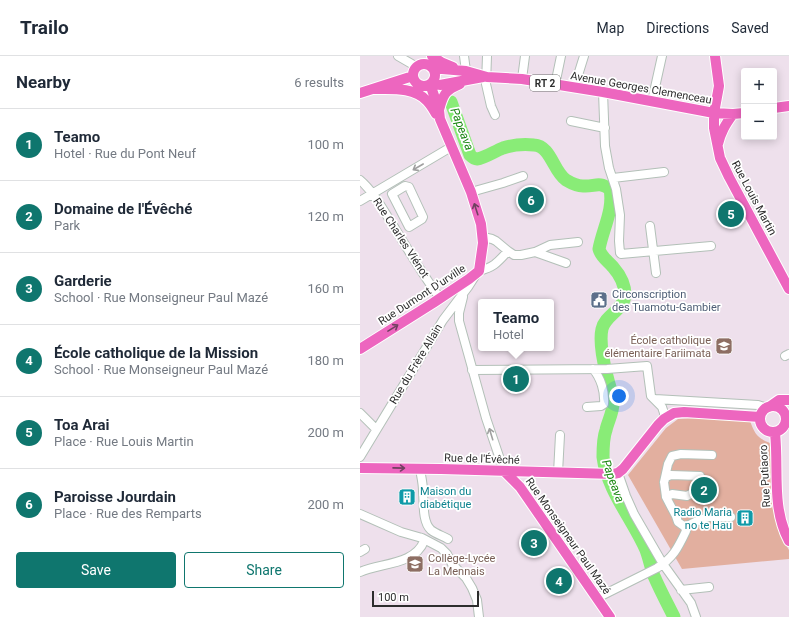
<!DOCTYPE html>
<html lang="en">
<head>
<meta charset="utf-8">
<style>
	:root { --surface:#fff; --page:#f2f2f3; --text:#1f2937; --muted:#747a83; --line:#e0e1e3; --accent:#0f766e }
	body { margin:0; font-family:Roboto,sans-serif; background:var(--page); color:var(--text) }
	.controls { position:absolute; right:12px; top:12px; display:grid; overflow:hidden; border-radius:4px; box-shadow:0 2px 10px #0003 }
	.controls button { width:36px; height:36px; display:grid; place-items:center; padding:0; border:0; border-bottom:1px solid var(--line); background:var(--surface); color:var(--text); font:20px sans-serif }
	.scale { position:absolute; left:12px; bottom:10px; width:107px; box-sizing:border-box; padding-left:4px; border:2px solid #2d2d2d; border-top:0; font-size:11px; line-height:14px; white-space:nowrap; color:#2d2d2d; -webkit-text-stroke:3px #fff; paint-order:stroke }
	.you { position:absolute; left:259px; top:340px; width:14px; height:14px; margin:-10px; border:3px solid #fff; border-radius:50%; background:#1a73e8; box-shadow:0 0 0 6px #1a73e833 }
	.badge { display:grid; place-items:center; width:26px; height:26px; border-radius:50%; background:var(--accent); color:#fff; font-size:13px; font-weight:700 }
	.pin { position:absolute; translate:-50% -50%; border:2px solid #fff; box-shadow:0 1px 4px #0006 }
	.popup { position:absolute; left:118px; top:243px; width:76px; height:52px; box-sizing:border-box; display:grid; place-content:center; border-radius:4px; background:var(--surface); filter:drop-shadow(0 1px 3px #0005); font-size:13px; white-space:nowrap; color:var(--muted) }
	.popup b { font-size:15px; color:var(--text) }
	.popup::after { content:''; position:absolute; left:50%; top:100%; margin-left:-8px; border:8px solid transparent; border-top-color:var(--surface) }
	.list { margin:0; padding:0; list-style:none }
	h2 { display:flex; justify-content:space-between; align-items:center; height:52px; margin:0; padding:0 16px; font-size:17px }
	h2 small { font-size:13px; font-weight:400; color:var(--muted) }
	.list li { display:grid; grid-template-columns:26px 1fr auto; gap:12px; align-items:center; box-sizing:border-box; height:72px; padding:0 16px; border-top:1px solid var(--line) }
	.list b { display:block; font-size:15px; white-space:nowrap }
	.list p { margin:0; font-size:13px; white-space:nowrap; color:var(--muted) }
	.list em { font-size:13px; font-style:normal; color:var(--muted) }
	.actions { display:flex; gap:8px; padding:12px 16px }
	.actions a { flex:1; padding:9px 0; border:1px solid var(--accent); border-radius:4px; text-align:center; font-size:14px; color:var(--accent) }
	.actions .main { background:var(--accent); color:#fff }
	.map { position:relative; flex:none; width:429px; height:561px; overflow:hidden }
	header { display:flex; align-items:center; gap:24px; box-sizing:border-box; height:56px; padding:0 20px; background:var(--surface); border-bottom:1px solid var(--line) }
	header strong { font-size:19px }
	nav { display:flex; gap:22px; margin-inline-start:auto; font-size:14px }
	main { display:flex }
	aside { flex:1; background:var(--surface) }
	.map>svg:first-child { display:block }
	.park { fill:#e2af9f }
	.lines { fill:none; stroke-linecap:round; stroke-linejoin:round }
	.river { stroke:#89ec77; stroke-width:13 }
	.minor-casing { stroke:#b3c0b8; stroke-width:10 }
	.major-casing { stroke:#fff; stroke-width:12 }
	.minor { stroke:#fff; stroke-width:8 }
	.major { stroke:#ed66bf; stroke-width:10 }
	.oneway { stroke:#a0a0a0 }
	.oneway2 { stroke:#704160 }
	.labels { text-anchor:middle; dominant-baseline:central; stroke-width:3.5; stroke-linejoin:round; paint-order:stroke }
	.shield { fill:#fff; stroke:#6c6c6c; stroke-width:1 }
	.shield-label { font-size:10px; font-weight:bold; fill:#2d2d2d }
	.street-label { font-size:11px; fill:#2d2d2d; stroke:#fff }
	.service-label { font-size:11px; fill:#4e5e75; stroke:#fff; text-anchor:start }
	.education-label { font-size:11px; fill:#785e54; stroke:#fff; text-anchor:end }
	.culture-label { font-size:11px; fill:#0d838f; stroke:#fff; text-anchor:start }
	.water-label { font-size:12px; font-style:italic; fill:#1a8712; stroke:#fff }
</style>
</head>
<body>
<header>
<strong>Trailo</strong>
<nav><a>Map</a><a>Directions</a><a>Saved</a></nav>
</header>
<main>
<aside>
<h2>Nearby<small>6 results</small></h2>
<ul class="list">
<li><span class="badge">1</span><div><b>Teamo</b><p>Hotel · Rue du Pont Neuf</p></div><em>100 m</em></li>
<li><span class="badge">2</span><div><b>Domaine de l'Évêché</b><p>Park</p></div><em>120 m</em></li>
<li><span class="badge">3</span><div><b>Garderie</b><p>School · Rue Monseigneur Paul Mazé</p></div><em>160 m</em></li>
<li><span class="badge">4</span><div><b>École catholique de la Mission</b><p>School · Rue Monseigneur Paul Mazé</p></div><em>180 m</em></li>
<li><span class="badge">5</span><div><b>Toa Arai</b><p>Place · Rue Louis Martin</p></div><em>200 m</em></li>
<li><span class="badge">6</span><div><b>Paroisse Jourdain</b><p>Place · Rue des Remparts</p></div><em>200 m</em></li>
</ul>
<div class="actions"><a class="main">Save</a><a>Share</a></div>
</aside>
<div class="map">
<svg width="429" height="561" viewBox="0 0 429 561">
	<rect width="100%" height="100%" fill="#eee0ec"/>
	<path class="park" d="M 352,361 L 390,365 C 395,378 397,382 410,387 L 413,448 L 420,479 L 429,494 L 429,503 L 322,513 L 268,419 L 306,372 L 318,363 Z"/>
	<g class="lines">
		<path class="river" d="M 91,46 L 110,99 C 112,101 114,103 117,103 C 125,102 135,95 143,92 C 152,89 164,88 174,89 C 191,90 193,115 206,124 C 211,127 218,130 223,130 C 235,131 238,125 250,133 C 254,154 243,172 239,193 C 241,201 248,205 253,211 C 260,219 265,229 265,239 C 264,254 245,259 242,273 C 239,286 244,310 248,324 C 250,332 253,339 253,347 C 253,357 248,365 246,374 C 243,382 243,392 243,401 C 247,434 273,464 286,494 C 289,502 291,512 294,520 C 300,534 307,547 314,561"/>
		<g class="minor-casing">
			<path id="minor" d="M 38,0 L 57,11
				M 104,0 L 106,15
				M 127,0 L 126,28 L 131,50 L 135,59
				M 162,23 L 165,0
				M 195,29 L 201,0
				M 214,32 L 224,0
				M 243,36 L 245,90 L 249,112 L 256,133 L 260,159 L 259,185 L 260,197 L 261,198 L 351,190
				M 292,45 L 302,0
				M 211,65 L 245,72
				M 253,122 L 304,116
				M 0,124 C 13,135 22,152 31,166 C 47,192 62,218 80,242
				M 45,130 L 49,131 L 63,161 L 62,163 L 49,171 L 32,138 Z
				M 111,136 L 143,127 L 163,120
				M 0,145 L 91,91
				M 290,170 L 296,217
				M 123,181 L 132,183 L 136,185 L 148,195 L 154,199 L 161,199 L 175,196 L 206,207
				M 175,196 L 190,189 L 218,186
				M 119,215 C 134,211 137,207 148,195
				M 103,241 L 99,257 L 99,265 L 126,362 L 144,415
				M 425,300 L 429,298
				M 112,314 L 247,313 L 287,310 L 291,340 L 302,351 L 304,357 L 304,363
				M 295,343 L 398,349 L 407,352
				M 227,351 L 241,350 L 244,348 C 245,336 241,322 233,313
				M 0,357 L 16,373
				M 426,367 L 429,369
				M 0,401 L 83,264 L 108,231 L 115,220
				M 60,413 C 61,420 63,427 63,435 C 64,446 62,466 71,474 C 76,478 83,480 88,483
				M 198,417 L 200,379
				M 258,417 L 266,440 L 274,458 L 303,508 L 331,547 L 336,561
				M 304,426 L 306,421 L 311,419 L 340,420 L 336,435 L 327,440 L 312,438 L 306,441
				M 0,458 L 41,476 L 62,482 L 64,485 C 55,509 20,507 0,516
				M 325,471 L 337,465 L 348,461 L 371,461
				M 62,482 L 81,492 L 87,498 L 92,508 L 106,522 L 112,532 L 117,544 L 119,561
				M 0,496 L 5,493
				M 321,534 L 349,531
				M 237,542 L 297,512 C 313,502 318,492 326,475 L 325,471 L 318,466 L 316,460 L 306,441 L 304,426 L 308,408 L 312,400 L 321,398 L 352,399"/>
		</g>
		<g class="major-casing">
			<path id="major" d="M 72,0 L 81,6 L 93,11
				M 355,0 L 359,30 L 354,57 L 354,72 L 360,102 L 369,121 L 429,233
				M53 19a11 11 0 1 1 22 0a11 11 0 1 1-22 0Z
				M 71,11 L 82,13 L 106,15 L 127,21 L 162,23 L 243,36 L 354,57 L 373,58 L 384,57
				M 72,27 L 80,29 L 123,21
				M 15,33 C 32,33 55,31 67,45 C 71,49 73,53 76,58
				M 0,37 L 53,20
				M 414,52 L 429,50
				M 79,54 C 83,39 85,34 100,28
				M 358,88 C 361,76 365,69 373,58
				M 0,293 L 73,247 L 109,223 L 119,215 L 123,187 L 121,168 L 111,136 L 80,63 L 79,54 L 70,28
				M400 363a13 13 0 1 1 26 0a13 13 0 1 1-26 0Z
				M 409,351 L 419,344 L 429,344
				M 415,377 C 419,413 411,451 429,485
				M 0,412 L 81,413 L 253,418 L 258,417 L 263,413 L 298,369 L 304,363 L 314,357 L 324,356 L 400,361
				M 144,415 L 160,431 L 250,561"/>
		</g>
		<use href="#minor" class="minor"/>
		<use href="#major" class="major"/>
	</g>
	<defs><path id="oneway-shaft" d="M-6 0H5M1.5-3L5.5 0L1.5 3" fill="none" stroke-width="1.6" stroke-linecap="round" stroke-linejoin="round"/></defs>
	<g class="oneway">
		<use href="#oneway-shaft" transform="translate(58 111) rotate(150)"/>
		<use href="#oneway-shaft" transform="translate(131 378) rotate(-107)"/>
	</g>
	<g class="oneway2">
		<use href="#oneway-shaft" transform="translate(116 153) rotate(-108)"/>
		<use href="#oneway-shaft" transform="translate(33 272) rotate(-32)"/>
		<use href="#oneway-shaft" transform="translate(39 412) rotate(1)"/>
	</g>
	<defs>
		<g id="civic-square" transform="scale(0.9)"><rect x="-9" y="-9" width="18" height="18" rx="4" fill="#5c6f8a" stroke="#fff"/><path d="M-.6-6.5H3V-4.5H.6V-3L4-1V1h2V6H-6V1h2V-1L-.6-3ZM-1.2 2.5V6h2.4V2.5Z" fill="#fff"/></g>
		<g id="school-square" transform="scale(0.9)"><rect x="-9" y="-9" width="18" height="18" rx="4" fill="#8d6e63" stroke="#fff"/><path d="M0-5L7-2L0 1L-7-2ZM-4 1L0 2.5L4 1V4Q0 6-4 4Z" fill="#fff"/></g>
		<g id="building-square" transform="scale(0.9)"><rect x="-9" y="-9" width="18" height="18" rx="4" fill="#0f9aa8" stroke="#fff"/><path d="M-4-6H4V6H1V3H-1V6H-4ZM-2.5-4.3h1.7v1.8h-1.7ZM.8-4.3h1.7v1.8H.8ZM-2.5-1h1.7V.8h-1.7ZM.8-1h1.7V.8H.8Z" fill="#fff"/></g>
	</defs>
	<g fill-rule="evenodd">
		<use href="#civic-square" x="239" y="244"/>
		<use href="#school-square" x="364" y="290"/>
		<use href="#building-square" x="47" y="441"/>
		<use href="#building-square" x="385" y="462"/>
		<use href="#school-square" x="55" y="508"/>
	</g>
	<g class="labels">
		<rect class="shield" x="170" y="19" width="30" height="16" rx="3"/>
		<g class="shield-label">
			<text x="185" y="27">RT 2</text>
		</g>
		<g class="street-label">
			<text transform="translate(281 32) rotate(10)">Avenue Georges Clemenceau</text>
			<text transform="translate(394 142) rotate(62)">Rue Louis Martin</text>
			<text transform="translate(41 182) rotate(57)">Rue Charles Viénot</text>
			<text transform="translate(62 239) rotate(-33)">Rue Dumont D'urville</text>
			<text transform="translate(56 308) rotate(-59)">Rue du Frère Allain</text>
			<text transform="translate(122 403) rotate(2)">Rue de l'Évêché</text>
			<text transform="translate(405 420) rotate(-93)">Rue Putiaoro</text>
			<text transform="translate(208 480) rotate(55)">Rue Monseigneur Paul Mazé</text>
		</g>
		<g class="service-label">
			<text x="252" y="238">Circonscription<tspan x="252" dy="13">des Tuamotu-Gambier</tspan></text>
		</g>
		<g class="education-label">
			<text x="351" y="284">École catholique<tspan x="351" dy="13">élémentaire Fariimata</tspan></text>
			<text x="68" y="502" text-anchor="start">Collège-Lycée<tspan x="68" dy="13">La Mennais</tspan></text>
		</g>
		<g class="culture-label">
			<text x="60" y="435">Maison du<tspan x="60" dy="13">diabétique</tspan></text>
			<text x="372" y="456" text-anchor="end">Radio Maria<tspan x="372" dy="13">no te Hau</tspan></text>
		</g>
		<g class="water-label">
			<text transform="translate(102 73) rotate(69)">Papeava</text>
			<text transform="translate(253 425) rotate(70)">Papeava</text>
		</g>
	</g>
</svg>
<div class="controls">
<button>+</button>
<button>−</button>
</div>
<div class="scale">100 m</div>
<div class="you"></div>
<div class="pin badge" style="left:156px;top:323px">1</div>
<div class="popup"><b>Teamo</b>Hotel</div>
<div class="pin badge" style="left:344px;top:434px">2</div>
<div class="pin badge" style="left:174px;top:487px">3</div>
<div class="pin badge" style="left:199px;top:525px">4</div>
<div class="pin badge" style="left:371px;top:158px">5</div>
<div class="pin badge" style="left:171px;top:144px">6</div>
</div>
</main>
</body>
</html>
